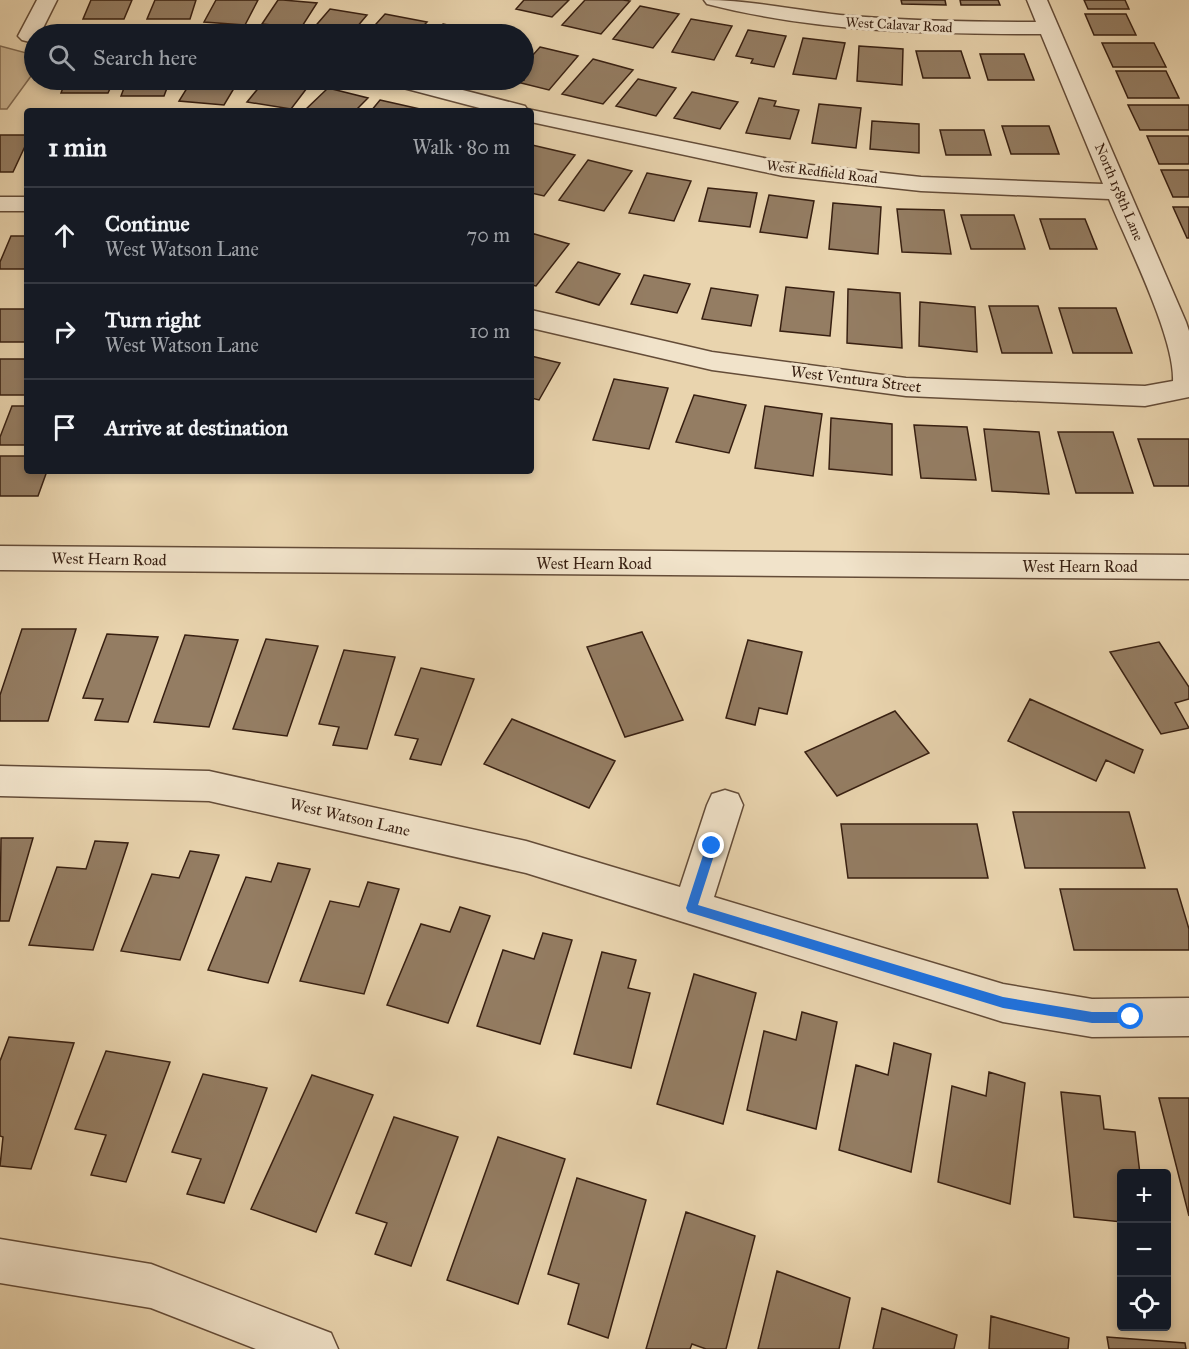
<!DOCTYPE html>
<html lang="en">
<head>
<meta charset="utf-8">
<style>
	:root { --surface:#171b24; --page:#20242c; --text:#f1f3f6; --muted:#9ea1a6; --line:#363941 }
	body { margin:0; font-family:"IM FELL Great Primer",serif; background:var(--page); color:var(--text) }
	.controls { position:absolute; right:18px; bottom:18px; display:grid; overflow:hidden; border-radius:6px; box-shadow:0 3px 9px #0003 }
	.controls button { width:54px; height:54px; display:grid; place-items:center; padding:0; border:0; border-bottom:2px solid var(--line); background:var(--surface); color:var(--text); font:30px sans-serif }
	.stop { position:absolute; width:18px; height:18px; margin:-14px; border:4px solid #1a73e8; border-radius:50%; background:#fff }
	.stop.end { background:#1a73e8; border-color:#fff; box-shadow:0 2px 6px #0008 }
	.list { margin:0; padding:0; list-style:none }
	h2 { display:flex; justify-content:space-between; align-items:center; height:78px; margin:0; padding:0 24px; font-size:26px }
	h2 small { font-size:20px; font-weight:400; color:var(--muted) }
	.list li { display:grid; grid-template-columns:39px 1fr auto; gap:18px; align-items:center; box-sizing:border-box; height:96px; padding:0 24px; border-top:2px solid var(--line) }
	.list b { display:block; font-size:22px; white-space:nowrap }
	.list p { margin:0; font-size:20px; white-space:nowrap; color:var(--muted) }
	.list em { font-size:20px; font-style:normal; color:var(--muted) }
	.icon { flex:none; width:33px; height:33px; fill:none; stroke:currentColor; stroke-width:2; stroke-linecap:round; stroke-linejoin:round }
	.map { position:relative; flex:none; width:1189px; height:1349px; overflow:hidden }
	.search { position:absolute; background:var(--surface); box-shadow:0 3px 9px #0003; left:24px; top:24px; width:510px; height:66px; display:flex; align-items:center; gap:15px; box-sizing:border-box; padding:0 21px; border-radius:33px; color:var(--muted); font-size:22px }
	.panel { position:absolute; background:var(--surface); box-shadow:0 3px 9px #0003; left:24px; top:108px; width:510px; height:366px; border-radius:6px }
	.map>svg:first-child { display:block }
	.green { fill:#cbb593; stroke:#816a52; stroke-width:1.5 }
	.building { fill:#947d63; stroke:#371f11; stroke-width:1.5 }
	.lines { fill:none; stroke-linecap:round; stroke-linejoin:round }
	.minor-casing { stroke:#644c38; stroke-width:3 }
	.minor { fill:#f1e3ca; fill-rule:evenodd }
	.route { fill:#1a73e8 }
	.labels { text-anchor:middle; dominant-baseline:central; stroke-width:6; stroke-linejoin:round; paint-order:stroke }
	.far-street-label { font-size:14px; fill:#371f11; stroke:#f1e3ca }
	.street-label { font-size:16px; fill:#371f11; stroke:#f1e3ca }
</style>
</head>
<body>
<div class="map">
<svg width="1189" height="1349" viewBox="0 0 1189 1349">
	<rect width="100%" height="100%" fill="#e9d4ae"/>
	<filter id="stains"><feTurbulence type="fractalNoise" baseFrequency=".00333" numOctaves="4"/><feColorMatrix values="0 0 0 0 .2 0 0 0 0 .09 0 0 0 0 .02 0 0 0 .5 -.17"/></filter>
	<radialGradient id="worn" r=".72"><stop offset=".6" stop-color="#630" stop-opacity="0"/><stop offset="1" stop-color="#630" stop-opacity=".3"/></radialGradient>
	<path class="green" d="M 0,46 L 34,55 L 34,72 L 7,109 L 0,109 Z"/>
	<path class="building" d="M 91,0 L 132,0 L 124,19 L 83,19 Z
		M 155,0 L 196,0 L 190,19 L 147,19 Z
		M 216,0 L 258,0 L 245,25 L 204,22 Z
		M 278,0 L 283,0 L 317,3 L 301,28 L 262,24 Z
		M 524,0 L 569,0 L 552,17 L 516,9 Z
		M 585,0 L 623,0 L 630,1 L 601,34 L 562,25 Z
		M 901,0 L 945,0 L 946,5 L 902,4 Z
		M 960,0 L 998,0 L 1000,5 L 961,5 Z
		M 1084,0 L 1125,0 L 1129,9 L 1088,9 Z
		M 640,6 L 679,14 L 653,48 L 613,39 Z
		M 330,9 L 367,15 L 351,34 L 312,30 Z
		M 385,14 L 427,22 L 416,34 L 367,34 Z
		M 1085,14 L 1126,14 L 1136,35 L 1094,35 Z
		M 691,19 L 732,26 L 714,60 L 672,52 Z
		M 443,24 L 480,32 L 478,34 L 433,34 Z
		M 748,30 L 786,36 L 774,67 L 751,63 L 753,59 L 736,56 Z
		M 803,38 L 845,43 L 836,79 L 793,74 Z
		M 1102,43 L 1154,43 L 1166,67 L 1113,67 Z
		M 859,46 L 903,49 L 902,85 L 857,81 Z
		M 540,47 L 578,56 L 549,90 L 509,80 L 524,80 L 524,65 Z
		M 916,51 L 961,51 L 970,78 L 923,78 Z
		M 980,54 L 1024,54 L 1034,80 L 988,80 Z
		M 593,59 L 633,70 L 603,104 L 562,94 Z
		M 1116,71 L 1166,71 L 1179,98 L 1128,98 Z
		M 638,79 L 676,88 L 656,116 L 616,106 Z
		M 66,80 L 114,80 L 108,93 L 61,93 Z
		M 127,80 L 170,80 L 164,96 L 121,96 Z
		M 192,80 L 239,80 L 224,105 L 179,101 Z
		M 265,80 L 279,80 L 310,84 L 291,109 L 247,102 Z
		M 328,88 L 368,98 L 355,111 L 304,111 Z
		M 692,92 L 738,102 L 720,129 L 674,118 Z
		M 759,98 L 776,101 L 774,106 L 799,110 L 790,139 L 746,133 Z
		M 380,100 L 420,109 L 371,111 Z
		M 819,104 L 861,108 L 856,148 L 812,143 Z
		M 1128,105 L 1189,105 L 1189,130 L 1140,130 Z
		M 872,121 L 919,124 L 919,153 L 870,149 Z
		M 1002,126 L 1049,126 L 1059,154 L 1011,154 Z
		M 940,130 L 984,130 L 991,155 L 946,155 Z
		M 0,135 L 27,135 L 27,142 L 13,172 L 0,172 Z
		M 1147,136 L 1189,136 L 1189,164 L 1159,164 Z
		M 532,145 L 575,155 L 544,196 L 531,193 Z
		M 588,160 L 632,171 L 604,211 L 559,200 Z
		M 1161,170 L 1189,170 L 1189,197 L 1173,197 Z
		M 647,173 L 691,181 L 674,221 L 629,213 Z
		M 708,188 L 757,193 L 750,227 L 699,221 Z
		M 769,195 L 814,201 L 807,238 L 760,232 Z
		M 833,203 L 881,207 L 878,254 L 829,249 Z
		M 1173,207 L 1189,207 L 1189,238 L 1187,238 Z
		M 897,209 L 944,210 L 951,254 L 902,252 Z
		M 961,215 L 1014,215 L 1025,249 L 971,249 Z
		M 1040,219 L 1085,219 L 1097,249 L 1050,249 Z
		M 531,233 L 569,244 L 536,286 L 531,285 Z
		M 11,236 L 27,236 L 27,269 L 0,269 L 0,262 Z
		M 578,262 L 620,274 L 599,305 L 556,292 Z
		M 644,275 L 690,284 L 677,313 L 631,304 Z
		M 786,287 L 834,292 L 830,336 L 780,331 Z
		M 711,288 L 758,295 L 751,326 L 702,319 Z
		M 848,289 L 900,293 L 902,348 L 847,343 Z
		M 920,302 L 975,307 L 977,352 L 919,346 Z
		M 989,306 L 1038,306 L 1052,353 L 1002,353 Z
		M 1059,308 L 1116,308 L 1132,353 L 1073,353 Z
		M 0,309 L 27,309 L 27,342 L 0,342 Z
		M 531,356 L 560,363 L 539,400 L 531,398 Z
		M 0,359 L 27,359 L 27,395 L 0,395 Z
		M 614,379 L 668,388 L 649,449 L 593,440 Z
		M 694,395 L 746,405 L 729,453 L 676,442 Z
		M 12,406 L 27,406 L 27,445 L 0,445 L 0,437 Z
		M 765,406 L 822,414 L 813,476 L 755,468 Z
		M 831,418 L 892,424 L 892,475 L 829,469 Z
		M 914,425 L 967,427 L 976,480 L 921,478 Z
		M 984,429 L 1039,432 L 1049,494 L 992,491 Z
		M 1058,432 L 1113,432 L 1133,493 L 1076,493 Z
		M 1138,439 L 1189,439 L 1189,486 L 1154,486 Z
		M 0,456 L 27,456 L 27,471 L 47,471 L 38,496 L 0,496 Z
		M 22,629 L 76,629 L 48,721 L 0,721 L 0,695 Z
		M 642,632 L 683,720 L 625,737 L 587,647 Z
		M 107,634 L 158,637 L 128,722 L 95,720 L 103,699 L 83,698 Z
		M 185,635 L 238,640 L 209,727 L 154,722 Z
		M 266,639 L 318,646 L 287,736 L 233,729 Z
		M 748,640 L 802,652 L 787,714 L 759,708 L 755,725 L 726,718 Z
		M 1159,642 L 1189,687 L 1189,699 L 1175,703 L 1189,728 L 1161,734 L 1110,652 Z
		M 344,650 L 395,657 L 367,749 L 333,745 L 339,727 L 319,724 Z
		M 421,668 L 474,679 L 441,765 L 410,759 L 418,739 L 395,735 Z
		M 1030,699 L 1143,750 L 1134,773 L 1106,760 L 1096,781 L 1008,741 Z
		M 895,711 L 929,753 L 837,796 L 805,752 Z
		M 512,719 L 615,761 L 589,808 L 484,764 Z
		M 1013,812 L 1129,812 L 1145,868 L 1025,868 Z
		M 841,824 L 977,824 L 988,878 L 848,878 Z
		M 1,838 L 33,838 L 9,921 L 0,921 Z
		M 95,841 L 128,843 L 93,950 L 29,945 L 57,867 L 86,869 Z
		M 190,851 L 219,855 L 180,960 L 121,951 L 152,874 L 179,878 Z
		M 278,863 L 310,869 L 268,983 L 208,970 L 246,877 L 271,882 Z
		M 368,882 L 399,889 L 364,994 L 300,981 L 330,901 L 359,907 Z
		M 1060,889 L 1177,889 L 1189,929 L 1189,950 L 1074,950 Z
		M 460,907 L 490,916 L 448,1023 L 387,1005 L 421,924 L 450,932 Z
		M 543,933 L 572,940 L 540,1044 L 477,1026 L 503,950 L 534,959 Z
		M 602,952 L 636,960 L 628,988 L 650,993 L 631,1068 L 574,1054 Z
		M 694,974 L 756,993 L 723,1124 L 657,1104 Z
		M 802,1012 L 837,1022 L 816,1129 L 747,1110 L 764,1031 L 796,1040 Z
		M 9,1037 L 74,1043 L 31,1169 L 0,1166 L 3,1137 L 0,1136 L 0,1061 Z
		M 894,1043 L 931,1054 L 911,1172 L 839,1150 L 856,1065 L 888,1075 Z
		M 106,1051 L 170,1062 L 126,1182 L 91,1175 L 106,1135 L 75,1129 Z
		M 989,1072 L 1025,1083 L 1010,1204 L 938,1182 L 952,1086 L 986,1096 Z
		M 203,1074 L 267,1088 L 224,1203 L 187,1194 L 201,1159 L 172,1152 Z
		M 312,1075 L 373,1095 L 316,1232 L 251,1209 Z
		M 1061,1092 L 1100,1096 L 1104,1129 L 1135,1132 L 1140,1174 L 1122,1174 L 1122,1222 L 1074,1217 Z
		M 1159,1098 L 1189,1098 L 1189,1216 Z
		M 394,1117 L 458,1137 L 411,1266 L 375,1254 L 387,1223 L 356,1213 Z
		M 498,1137 L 565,1159 L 518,1304 L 447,1280 Z
		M 577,1178 L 646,1200 L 608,1338 L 568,1324 L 579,1284 L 548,1274 Z
		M 686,1212 L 755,1236 L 726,1349 L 706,1349 L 692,1344 L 690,1349 L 646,1349 Z
		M 777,1271 L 850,1298 L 839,1349 L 758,1349 Z
		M 882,1308 L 957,1335 L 954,1349 L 873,1349 Z
		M 991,1316 L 1069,1338 L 1068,1349 L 989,1349 Z
		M 1107,1337 L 1185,1343 L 1186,1349 L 1109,1349 Z"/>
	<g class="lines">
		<g class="minor-casing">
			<path id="minor" d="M 37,0 L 57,0 L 41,32 L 43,34 L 34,34 L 34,43 L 22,40 L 18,36 Z
				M 704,0 C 750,0 794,10 840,15 C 905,21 970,22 1036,22 L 1027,0 L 1047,0 L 1186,322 L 1189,331 L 1189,397 L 1145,406 L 906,396 L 712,370 L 531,328 L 531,310 L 712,352 L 906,378 L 1145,386 L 1173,381 C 1175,338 1127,243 1109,199 L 921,191 L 783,176 L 531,122 L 531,111 L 491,111 L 392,85 L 389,80 L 424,80 L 525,106 L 527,109 L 783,162 L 921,177 L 1103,184 L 1041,34 C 929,34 816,32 707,4 Z
				M 0,197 L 27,197 L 27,211 L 0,211 Z
				M 0,546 L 1189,555 L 1189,579 L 0,570 Z
				M 0,766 L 209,771 L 526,841 L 680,887 L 707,805 L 712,794 L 725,790 L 738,794 L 743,805 L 714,897 L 1003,984 L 1092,999 L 1189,998 L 1189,1036 L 1092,1037 L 1003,1022 L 526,873 L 209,801 L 0,796 Z
				M 0,1239 L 151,1264 L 331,1333 L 338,1349 L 256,1349 L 151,1308 L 0,1283 Z"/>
		</g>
		<use href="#minor" class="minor"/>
	</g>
	<path class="route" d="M 712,841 L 717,846 L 698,905 L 1003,997 L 1092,1012 L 1131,1012 L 1137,1017 L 1131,1023 L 1092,1023 L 1003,1008 L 688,912 L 686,908 L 706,846 Z"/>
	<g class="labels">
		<g class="far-street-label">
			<text transform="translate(899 25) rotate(3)">West Calavar Road</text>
			<text transform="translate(822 172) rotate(7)">West Redfield Road</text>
			<text transform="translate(1119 192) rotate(67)">North 158th Lane</text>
		</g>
		<g class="street-label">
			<text transform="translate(856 379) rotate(7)">West Ventura Street</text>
			<text transform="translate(109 559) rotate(1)">West Hearn Road</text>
			<text x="594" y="563">West Hearn Road</text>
			<text x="1080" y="566">West Hearn Road</text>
			<text transform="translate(350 817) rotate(13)">West Watson Lane</text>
		</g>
	</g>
	<rect width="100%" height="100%" filter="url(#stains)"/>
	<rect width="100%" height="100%" fill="url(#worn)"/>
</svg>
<div class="controls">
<button>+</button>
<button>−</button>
<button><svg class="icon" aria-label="locate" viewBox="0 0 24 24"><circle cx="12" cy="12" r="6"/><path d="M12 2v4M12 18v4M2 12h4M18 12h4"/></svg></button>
</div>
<div class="stop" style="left:1131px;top:1017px"></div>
<div class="stop end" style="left:712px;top:846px"></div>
<div class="search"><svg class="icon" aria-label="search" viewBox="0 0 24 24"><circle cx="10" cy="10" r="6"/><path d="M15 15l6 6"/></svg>Search here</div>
<section class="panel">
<h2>1 min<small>Walk · 80 m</small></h2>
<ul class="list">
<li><svg class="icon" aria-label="ahead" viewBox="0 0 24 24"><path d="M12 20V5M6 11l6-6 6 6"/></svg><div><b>Continue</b><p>West Watson Lane</p></div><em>70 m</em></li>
<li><svg class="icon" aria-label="right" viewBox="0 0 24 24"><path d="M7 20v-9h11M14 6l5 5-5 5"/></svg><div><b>Turn right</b><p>West Watson Lane</p></div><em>10 m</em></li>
<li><svg class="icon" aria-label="arrive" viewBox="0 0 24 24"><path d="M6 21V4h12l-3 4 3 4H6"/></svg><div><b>Arrive at destination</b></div></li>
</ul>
</section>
</div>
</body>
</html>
